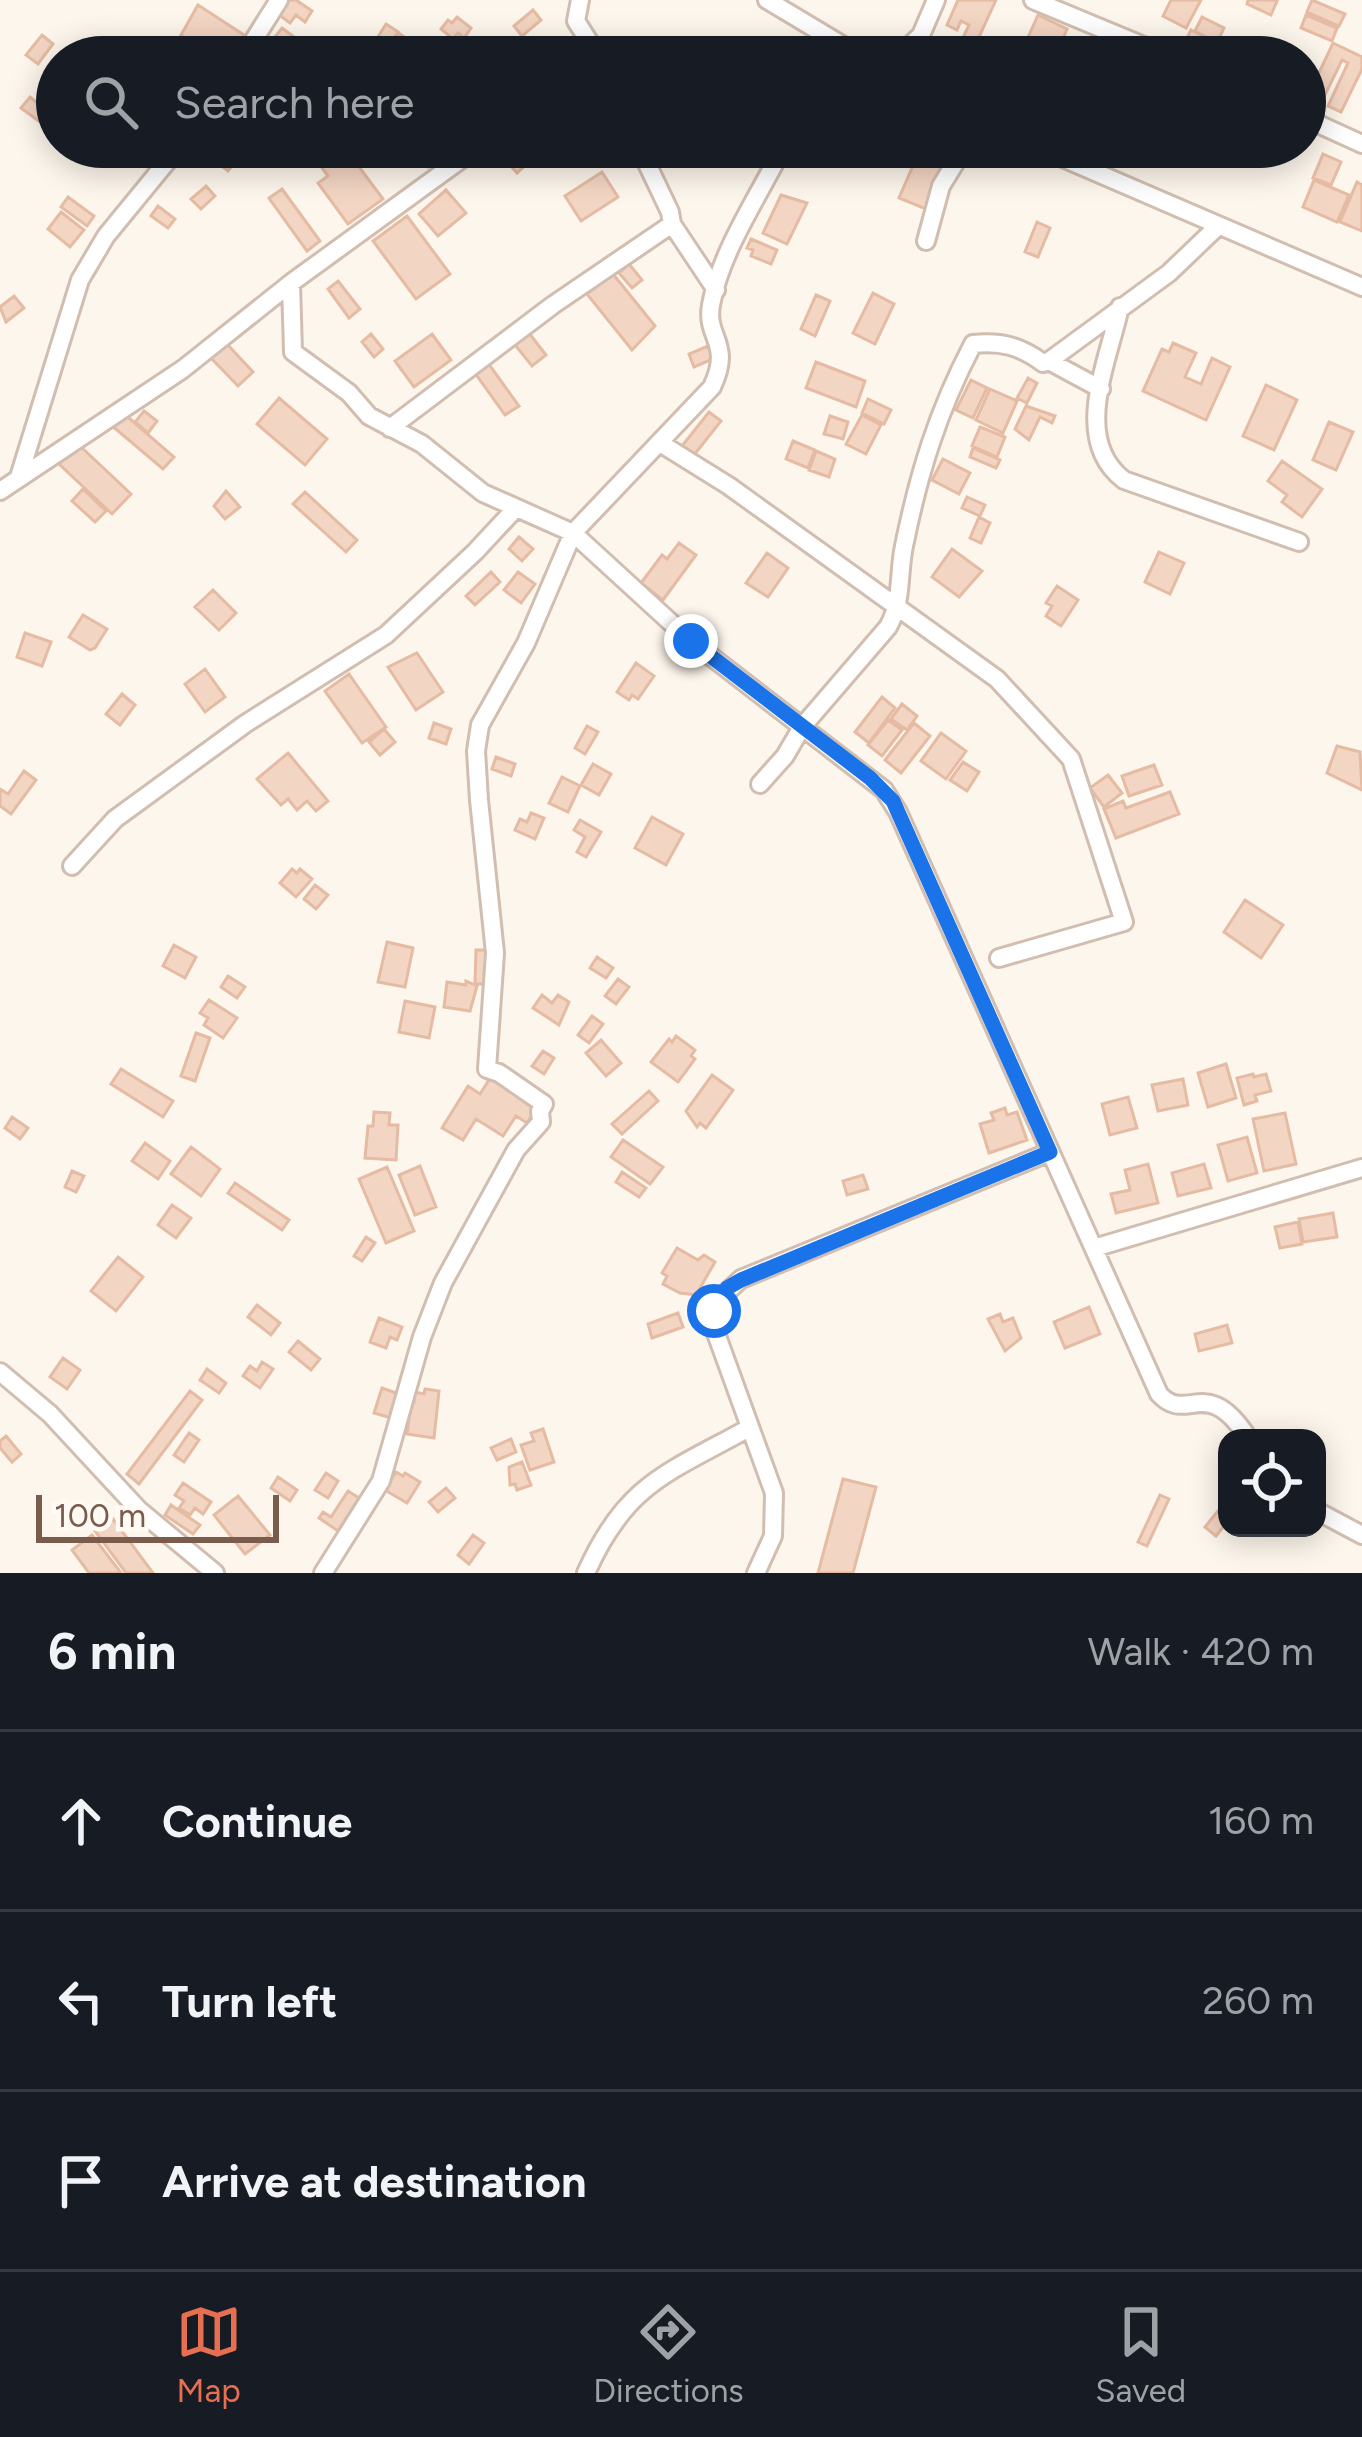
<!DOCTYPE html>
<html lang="en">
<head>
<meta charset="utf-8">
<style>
	:root { --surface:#171b24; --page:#20242c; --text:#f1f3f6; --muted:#9ea1a6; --line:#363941; --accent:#e76f51 }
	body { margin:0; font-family:Figtree,sans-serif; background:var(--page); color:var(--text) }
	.controls { position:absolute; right:36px; bottom:36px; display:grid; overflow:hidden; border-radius:24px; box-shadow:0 6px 30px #0003 }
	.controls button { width:108px; height:108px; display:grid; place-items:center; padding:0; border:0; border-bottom:3px solid var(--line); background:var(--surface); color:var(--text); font:60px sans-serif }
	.scale { position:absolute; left:36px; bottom:30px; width:243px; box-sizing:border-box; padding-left:12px; border:6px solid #7a5c4d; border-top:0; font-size:33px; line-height:42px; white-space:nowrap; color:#7a5c4d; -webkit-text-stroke:9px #fffaf3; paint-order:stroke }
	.stop { position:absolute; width:36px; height:36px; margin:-27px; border:9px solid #1a73e8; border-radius:50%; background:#fff }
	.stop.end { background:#1a73e8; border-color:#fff; box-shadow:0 3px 12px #0008 }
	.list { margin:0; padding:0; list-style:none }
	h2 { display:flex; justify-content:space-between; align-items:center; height:156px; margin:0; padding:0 48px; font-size:51px }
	h2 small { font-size:39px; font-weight:400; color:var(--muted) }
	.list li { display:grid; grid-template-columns:78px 1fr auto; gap:36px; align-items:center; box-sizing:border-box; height:180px; padding:0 48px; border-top:3px solid var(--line) }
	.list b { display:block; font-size:45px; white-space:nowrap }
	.list em { font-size:39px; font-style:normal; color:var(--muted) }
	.icon { flex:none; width:66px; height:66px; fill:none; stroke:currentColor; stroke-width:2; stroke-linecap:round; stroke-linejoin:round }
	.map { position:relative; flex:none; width:1362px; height:1573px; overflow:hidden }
	.search { position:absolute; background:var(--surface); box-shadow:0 6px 30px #0003; left:36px; right:36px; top:36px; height:132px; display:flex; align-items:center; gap:30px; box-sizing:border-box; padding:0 42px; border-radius:66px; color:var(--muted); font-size:45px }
	.sheet { height:696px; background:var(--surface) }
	nav { display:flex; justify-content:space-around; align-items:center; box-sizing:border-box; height:168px; border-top:3px solid var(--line); background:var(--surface); font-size:33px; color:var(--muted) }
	nav a { display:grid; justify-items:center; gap:6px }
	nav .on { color:var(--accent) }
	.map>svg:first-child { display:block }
	.building { fill:#f3d5c3; stroke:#e6bba3; stroke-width:3 }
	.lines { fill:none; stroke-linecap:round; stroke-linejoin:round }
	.minor-casing { stroke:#d1beb0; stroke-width:22 }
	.minor { stroke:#fff; stroke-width:16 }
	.route { stroke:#1a73e8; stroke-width:15 }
</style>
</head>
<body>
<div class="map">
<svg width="1362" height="1573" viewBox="0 0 1362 1573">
	<rect width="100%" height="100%" fill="#fdf6ec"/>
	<path class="building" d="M 283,0 L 296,0 L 312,11 L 305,22 L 296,15 L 290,23 L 275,12 Z
		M 958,0 L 996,0 L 973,50 L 960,44 L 969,25 L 961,21 L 957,30 L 947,25 Z
		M 1171,0 L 1201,0 L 1186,28 L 1163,16 Z
		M 1248,0 L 1275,0 L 1277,1 L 1271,15 L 1247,4 Z
		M 1312,0 L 1345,14 L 1339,26 L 1307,12 Z
		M 198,5 L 247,37 L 233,57 L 215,57 L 181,35 Z
		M 533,10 L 541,20 L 522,36 L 514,26 Z
		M 1038,15 L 1067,29 L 1055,57 L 1035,57 L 1022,51 Z
		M 1306,15 L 1337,28 L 1332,41 L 1301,28 Z
		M 457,17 L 471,28 L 464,38 L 458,33 L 453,39 L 441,29 L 448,20 L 452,23 Z
		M 1202,17 L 1224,28 L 1217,43 L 1195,31 Z
		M 386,24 L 398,32 L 388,47 L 376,40 Z
		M 282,28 L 298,40 L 290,49 L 275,37 Z
		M 1191,30 L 1223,46 L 1218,57 L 1210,57 L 1184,44 Z
		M 400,34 L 425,53 L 422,57 L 383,57 Z
		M 42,35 L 53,44 L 38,64 L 26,55 Z
		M 461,37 L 470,45 L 461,57 L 452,57 L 447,54 Z
		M 1333,43 L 1362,57 L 1362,69 L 1341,112 L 1328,106 L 1348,63 L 1342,60 L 1321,103 L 1308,96 Z
		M 30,97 L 48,112 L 40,122 L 21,108 Z
		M 231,147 L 244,151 L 228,171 L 218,163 Z
		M 411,147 L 456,147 L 428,167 Z
		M 509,147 L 521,147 L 532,159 L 517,173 L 501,155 Z
		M 921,147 L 952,147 L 926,209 L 899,198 Z
		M 340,151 L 349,163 L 354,160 L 383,199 L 348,224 L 318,183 L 328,176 L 320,165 Z
		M 1323,154 L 1341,162 L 1331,185 L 1313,178 Z
		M 602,172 L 618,197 L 581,221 L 565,196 Z
		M 1314,180 L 1349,195 L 1337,222 L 1303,207 Z
		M 1357,182 L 1362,185 L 1362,231 L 1340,222 Z
		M 206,186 L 215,196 L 201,209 L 191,199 Z
		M 282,189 L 320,241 L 307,251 L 269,198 Z
		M 446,190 L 466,213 L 438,236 L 419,214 Z
		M 781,195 L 807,203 L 787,244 L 763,233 Z
		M 68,197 L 94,216 L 87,226 L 61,207 Z
		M 158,206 L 175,219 L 168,228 L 151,216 Z
		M 61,212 L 84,230 L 70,247 L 48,229 Z
		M 407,216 L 450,274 L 416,299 L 373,241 Z
		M 1037,222 L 1050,228 L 1038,257 L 1025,252 Z
		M 751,239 L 777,250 L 771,264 L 751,256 L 753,250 L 747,248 Z
		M 629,264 L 642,280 L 632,288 L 619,273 Z
		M 613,274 L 655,326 L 632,350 L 587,294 Z
		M 338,281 L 360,309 L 349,318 L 328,289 Z
		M 873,293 L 894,304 L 875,344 L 853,333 Z
		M 816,295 L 830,301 L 815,336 L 801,329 Z
		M 14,296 L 24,308 L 6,322 L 0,307 Z
		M 529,333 L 546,355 L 532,366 L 515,345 Z
		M 371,334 L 383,349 L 374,357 L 362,342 Z
		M 432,334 L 451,360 L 414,387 L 395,361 Z
		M 1173,343 L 1196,353 L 1185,377 L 1201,384 L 1212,358 L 1230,367 L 1206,420 L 1143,391 L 1162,349 L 1169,352 Z
		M 227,344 L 253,372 L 238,386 L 211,358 Z
		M 708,346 L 713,359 L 694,367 L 689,354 Z
		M 816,362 L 865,381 L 856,407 L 806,388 Z
		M 488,363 L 519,406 L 505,415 L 475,373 Z
		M 1028,378 L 1037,383 L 1027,403 L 1017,398 Z
		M 971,380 L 987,388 L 973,418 L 956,410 Z
		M 1266,385 L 1297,400 L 1274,450 L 1243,436 Z
		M 990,389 L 1017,401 L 1003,433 L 976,420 Z
		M 279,398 L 327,439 L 305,465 L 257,424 Z
		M 868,399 L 891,410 L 884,424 L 862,413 Z
		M 1026,406 L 1055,416 L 1052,423 L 1040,417 L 1029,440 L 1015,429 Z
		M 144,411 L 157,421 L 148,433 L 135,422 Z
		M 122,412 L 174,457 L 163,469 L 111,425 Z
		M 709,412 L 721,421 L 694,455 L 682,446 Z
		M 862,415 L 881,425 L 866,454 L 846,444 Z
		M 830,416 L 848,422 L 843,439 L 824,434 Z
		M 1329,422 L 1353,432 L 1336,470 L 1313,460 Z
		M 980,427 L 1005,437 L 997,457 L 972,446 Z
		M 793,441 L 815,450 L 808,468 L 786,459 Z
		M 78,444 L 131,494 L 112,514 L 59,464 Z
		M 973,448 L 1000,460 L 996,468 L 970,457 Z
		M 816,451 L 835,459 L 829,477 L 809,470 Z
		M 943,459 L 970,473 L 959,494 L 932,480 Z
		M 1282,461 L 1322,489 L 1302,517 L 1282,502 L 1287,495 L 1268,481 Z
		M 83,489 L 106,511 L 95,522 L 72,501 Z
		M 226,491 L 240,507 L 225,519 L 214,506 Z
		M 305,492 L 357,540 L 346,552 L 293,504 Z
		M 967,497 L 985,505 L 980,516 L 962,508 Z
		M 979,517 L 990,523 L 981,543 L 970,538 Z
		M 519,537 L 533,549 L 522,561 L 509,549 Z
		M 679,543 L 696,555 L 663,600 L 641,583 L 662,555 L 667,559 Z
		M 952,549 L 982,571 L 959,597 L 932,577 Z
		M 1159,552 L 1184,563 L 1170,594 L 1145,582 Z
		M 767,553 L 788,568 L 768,597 L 746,583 Z
		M 491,572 L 500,582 L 475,605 L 466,596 Z
		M 518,572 L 535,584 L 521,603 L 504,590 Z
		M 1057,586 L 1078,600 L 1061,626 L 1046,616 L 1052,606 L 1046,603 Z
		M 213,590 L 236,613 L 219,630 L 195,607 Z
		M 83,615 L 107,629 L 95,648 L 90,650 L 69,637 Z
		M 25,633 L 51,642 L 42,666 L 17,657 Z
		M 417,653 L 443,692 L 416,710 L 388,667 Z
		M 636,663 L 654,676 L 638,699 L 632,695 L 629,700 L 617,692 Z
		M 205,669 L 225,697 L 205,712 L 185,684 Z
		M 349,674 L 386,727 L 362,743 L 325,691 Z
		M 122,694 L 135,705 L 120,725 L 106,714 Z
		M 882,697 L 895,708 L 869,743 L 855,732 Z
		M 902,704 L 917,716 L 907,730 L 891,719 Z
		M 888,720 L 902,730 L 882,756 L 868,745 Z
		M 434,723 L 451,729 L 446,744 L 429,738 Z
		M 914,723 L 930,736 L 901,773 L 885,760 Z
		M 587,726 L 598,732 L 585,754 L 575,748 Z
		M 384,729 L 395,742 L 380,755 L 369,742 Z
		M 941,733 L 966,751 L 946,779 L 921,761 Z
		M 1337,746 L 1360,752 L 1362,790 L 1327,773 Z
		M 288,753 L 328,801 L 316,811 L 307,801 L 297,810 L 288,799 L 281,805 L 257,779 Z
		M 496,757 L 515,764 L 511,776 L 492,769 Z
		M 963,762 L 979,772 L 967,791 L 950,780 Z
		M 593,764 L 611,774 L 599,795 L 581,785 Z
		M 1154,765 L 1162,785 L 1129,796 L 1122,776 Z
		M 24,771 L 36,780 L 11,814 L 0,806 L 0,789 L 8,794 Z
		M 1108,775 L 1122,793 L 1104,807 L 1090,788 Z
		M 562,777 L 580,786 L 568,812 L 549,803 Z
		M 1170,792 L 1179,814 L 1116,838 L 1104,809 L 1123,801 L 1126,808 Z
		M 531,813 L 544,818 L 535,839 L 515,830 L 520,819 L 527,822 Z
		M 652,817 L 683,834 L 666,865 L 635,848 Z
		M 580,820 L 601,832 L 586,857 L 577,852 L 585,837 L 574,830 Z
		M 292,869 L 297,873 L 300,869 L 312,879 L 296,897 L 280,883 Z
		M 315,885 L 328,895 L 316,909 L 304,899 Z
		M 1245,900 L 1283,925 L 1261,958 L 1224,932 Z
		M 387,942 L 413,948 L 405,987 L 378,982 Z
		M 174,945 L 196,957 L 185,978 L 163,966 Z
		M 476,950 L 490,950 L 490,984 L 475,984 Z
		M 597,957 L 613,968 L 606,978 L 590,968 Z
		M 228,976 L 245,987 L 237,998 L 221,987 Z
		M 618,979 L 629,987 L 616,1004 L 605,996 Z
		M 466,981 L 477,986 L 470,1011 L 444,1007 L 447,982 L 466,985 Z
		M 542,995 L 552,1003 L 558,995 L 569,1002 L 559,1025 L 533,1008 Z
		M 209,1000 L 237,1018 L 223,1038 L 204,1025 L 208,1018 L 200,1013 Z
		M 405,1001 L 435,1007 L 429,1038 L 399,1032 Z
		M 592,1016 L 603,1024 L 589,1043 L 578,1035 Z
		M 196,1033 L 210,1038 L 195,1081 L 181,1076 Z
		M 676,1036 L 695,1050 L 691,1056 L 695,1059 L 678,1082 L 651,1062 L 669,1039 L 672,1042 Z
		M 601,1040 L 621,1063 L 606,1076 L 586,1053 Z
		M 543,1051 L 554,1058 L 544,1074 L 532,1066 Z
		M 1226,1064 L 1236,1098 L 1208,1107 L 1198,1073 Z
		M 121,1069 L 173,1101 L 163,1117 L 111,1084 Z
		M 1253,1074 L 1254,1077 L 1266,1074 L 1271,1091 L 1255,1095 L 1257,1101 L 1244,1105 L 1237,1078 Z
		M 492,1075 L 539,1104 L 527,1123 L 516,1116 L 503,1136 L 476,1119 L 463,1140 L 442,1128 L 468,1086 L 480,1094 Z
		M 712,1075 L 733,1090 L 706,1128 L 700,1123 L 697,1127 L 686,1111 Z
		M 1183,1079 L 1188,1105 L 1158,1111 L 1152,1085 Z
		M 649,1091 L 658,1101 L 622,1134 L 612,1124 Z
		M 1128,1097 L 1137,1128 L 1110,1135 L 1102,1104 Z
		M 1005,1108 L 1007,1115 L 1017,1112 L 1027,1140 L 989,1153 L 980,1124 L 994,1120 L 991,1113 Z
		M 374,1112 L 390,1113 L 389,1125 L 398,1125 L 396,1160 L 365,1158 L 368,1126 L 373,1126 Z
		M 1285,1113 L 1296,1164 L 1264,1171 L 1253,1119 Z
		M 12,1117 L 28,1128 L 20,1139 L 5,1128 Z
		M 1247,1137 L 1257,1173 L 1228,1181 L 1218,1145 Z
		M 623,1140 L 663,1167 L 650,1184 L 611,1157 Z
		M 145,1143 L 170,1161 L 158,1179 L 132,1161 Z
		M 191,1147 L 220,1169 L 201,1196 L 171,1174 Z
		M 1148,1164 L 1158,1203 L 1116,1213 L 1111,1194 L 1130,1190 L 1125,1170 Z
		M 1204,1164 L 1211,1188 L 1178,1196 L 1172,1173 Z
		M 420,1166 L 436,1207 L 415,1215 L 399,1175 Z
		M 387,1167 L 414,1231 L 386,1243 L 359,1179 Z
		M 72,1171 L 84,1176 L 76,1192 L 65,1187 Z
		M 622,1172 L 646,1188 L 639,1197 L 616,1182 Z
		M 863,1175 L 868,1189 L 847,1195 L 843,1181 Z
		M 235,1183 L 289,1220 L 282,1230 L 228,1193 Z
		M 172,1205 L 191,1218 L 176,1238 L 158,1225 Z
		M 1333,1213 L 1337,1237 L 1303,1242 L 1299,1219 Z
		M 1298,1222 L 1302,1244 L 1280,1248 L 1275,1227 Z
		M 366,1237 L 375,1243 L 362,1261 L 354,1256 Z
		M 677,1248 L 698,1260 L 704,1255 L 715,1262 L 696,1295 L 680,1293 L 663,1284 L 667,1276 L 662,1273 Z
		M 118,1257 L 143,1277 L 116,1311 L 91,1291 Z
		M 257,1305 L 280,1323 L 271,1335 L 248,1317 Z
		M 1089,1307 L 1100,1334 L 1065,1348 L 1054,1322 Z
		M 678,1313 L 683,1327 L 652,1338 L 648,1324 Z
		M 1000,1314 L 1003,1322 L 1013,1318 L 1021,1338 L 1005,1351 L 988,1319 Z
		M 379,1318 L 402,1327 L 397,1340 L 390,1337 L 386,1348 L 370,1342 Z
		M 1227,1325 L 1232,1343 L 1199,1351 L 1195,1334 Z
		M 298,1341 L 320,1359 L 311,1370 L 289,1352 Z
		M 63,1358 L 80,1370 L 67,1389 L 50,1377 Z
		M 262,1362 L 273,1369 L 260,1388 L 243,1376 L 250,1366 L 257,1371 Z
		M 207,1369 L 226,1383 L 219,1393 L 200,1380 Z
		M 382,1388 L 399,1394 L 391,1418 L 374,1413 Z
		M 425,1389 L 439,1391 L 434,1438 L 407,1434 L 411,1402 L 414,1402 L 415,1392 L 424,1394 Z
		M 190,1391 L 202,1400 L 139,1484 L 127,1474 Z
		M 543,1429 L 554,1462 L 530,1470 L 521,1445 L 534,1441 L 531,1433 Z
		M 189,1433 L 199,1440 L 184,1462 L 174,1455 Z
		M 6,1436 L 21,1454 L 12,1462 L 0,1448 L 0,1441 Z
		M 511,1439 L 516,1452 L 497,1460 L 491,1448 Z
		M 522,1462 L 531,1485 L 517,1490 L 515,1484 L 510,1485 L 509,1467 Z
		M 396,1472 L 403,1476 L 405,1473 L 420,1482 L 407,1503 L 385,1490 Z
		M 326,1473 L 338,1481 L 328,1498 L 315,1490 Z
		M 278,1477 L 297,1490 L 290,1501 L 271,1488 Z
		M 843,1479 L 876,1487 L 853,1573 L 818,1573 Z
		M 183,1483 L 211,1502 L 203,1514 L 195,1508 L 190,1515 L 179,1508 L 184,1501 L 175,1495 Z
		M 446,1488 L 455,1498 L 438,1512 L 429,1502 Z
		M 348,1491 L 359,1498 L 338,1531 L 319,1518 L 323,1512 L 331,1517 Z
		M 1160,1495 L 1169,1499 L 1147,1546 L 1138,1542 Z
		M 238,1496 L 270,1535 L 245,1554 L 214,1515 Z
		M 1226,1501 L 1227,1522 L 1216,1536 L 1205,1527 Z
		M 171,1505 L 200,1525 L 193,1534 L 165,1515 Z
		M 113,1519 L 153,1573 L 126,1573 L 95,1531 Z
		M 92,1535 L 121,1573 L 89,1573 L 72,1550 Z
		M 473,1535 L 484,1543 L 469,1564 L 458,1555 Z"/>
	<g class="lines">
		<g class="minor-casing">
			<path id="minor" d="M 580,0 L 576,21 L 592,46 L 593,57
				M 767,0 L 862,57
				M 1033,0 L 1170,57
				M 243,57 L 279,0
				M 898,57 L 921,35 L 936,0
				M 1305,118 L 1362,144
				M 639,147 L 670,212 L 672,224 L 716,290
				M 1037,147 L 1362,287
				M 926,241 L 941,186 L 965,147
				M 291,283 L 293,352 L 349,393 L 369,416 L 422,444 L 483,493 L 573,533 L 691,641 L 884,790 L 898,812 L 1159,1394 C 1187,1425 1206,1373 1248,1438
				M 1120,307 C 1108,362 1071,440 1124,480 L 1299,542
				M 1049,361 L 1101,389
				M 390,428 L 553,305 L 672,224
				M 660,443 L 729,486 L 997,679 L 1071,759 L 1124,922 L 999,958
				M 19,477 L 80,280 L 106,236 L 179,147
				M 0,491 L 183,369 L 291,283 L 478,147
				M 760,784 L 785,756 L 802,727 L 888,627 C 903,601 898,574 904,546 C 919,472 938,411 973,344 C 1001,341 1020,346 1043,363 L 1049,361 L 1169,273 L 1216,228
				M 72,866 L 115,819 L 245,724 L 386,635 L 475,552 L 515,509
				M 1094,1248 L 1362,1168
				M 0,1372 L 50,1414 L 139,1510 L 215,1573
				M 1317,1511 L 1362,1535
				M 323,1573 L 381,1481 L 422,1337 L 443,1283 L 516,1150 L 541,1122 L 540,1111 L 544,1104 L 499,1073 L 487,1069 L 495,953 L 479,800 L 476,751 L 480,725 L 526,643 L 573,533 L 712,387 C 733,343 705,338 711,305 C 721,250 759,196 783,147
				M 586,1573 C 626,1483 668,1473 749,1428
				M 756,1573 L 773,1536 L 774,1493 L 713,1325 L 718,1300 L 741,1279 L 1050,1152"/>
		</g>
		<use href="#minor" class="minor"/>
	</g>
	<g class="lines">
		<path class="route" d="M 691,641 L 870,778 L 893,801 L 1050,1152 L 741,1280 L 727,1288 L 714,1311"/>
	</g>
</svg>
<div class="controls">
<button><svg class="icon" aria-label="locate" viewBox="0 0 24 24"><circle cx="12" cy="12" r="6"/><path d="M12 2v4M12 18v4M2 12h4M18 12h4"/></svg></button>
</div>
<div class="scale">100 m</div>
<div class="stop" style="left:714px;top:1311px"></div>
<div class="stop end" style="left:691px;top:641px"></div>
<div class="search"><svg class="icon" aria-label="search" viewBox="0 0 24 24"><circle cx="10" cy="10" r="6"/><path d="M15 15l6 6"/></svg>Search here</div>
</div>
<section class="sheet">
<h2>6 min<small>Walk · 420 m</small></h2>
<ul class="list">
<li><svg class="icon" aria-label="ahead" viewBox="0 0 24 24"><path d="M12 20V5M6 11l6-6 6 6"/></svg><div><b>Continue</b></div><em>160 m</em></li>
<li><svg class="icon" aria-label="left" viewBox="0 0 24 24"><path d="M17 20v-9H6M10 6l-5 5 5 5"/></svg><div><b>Turn left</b></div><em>260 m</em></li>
<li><svg class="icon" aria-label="arrive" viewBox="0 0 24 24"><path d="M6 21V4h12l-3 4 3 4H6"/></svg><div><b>Arrive at destination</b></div></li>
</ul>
</section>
<nav>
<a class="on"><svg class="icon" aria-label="map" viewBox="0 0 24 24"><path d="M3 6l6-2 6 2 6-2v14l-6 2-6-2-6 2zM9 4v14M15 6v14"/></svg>Map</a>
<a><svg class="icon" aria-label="directions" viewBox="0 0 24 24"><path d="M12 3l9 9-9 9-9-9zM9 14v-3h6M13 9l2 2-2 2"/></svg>Directions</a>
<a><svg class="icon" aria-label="saved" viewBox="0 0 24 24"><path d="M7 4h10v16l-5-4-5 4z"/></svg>Saved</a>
</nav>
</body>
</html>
